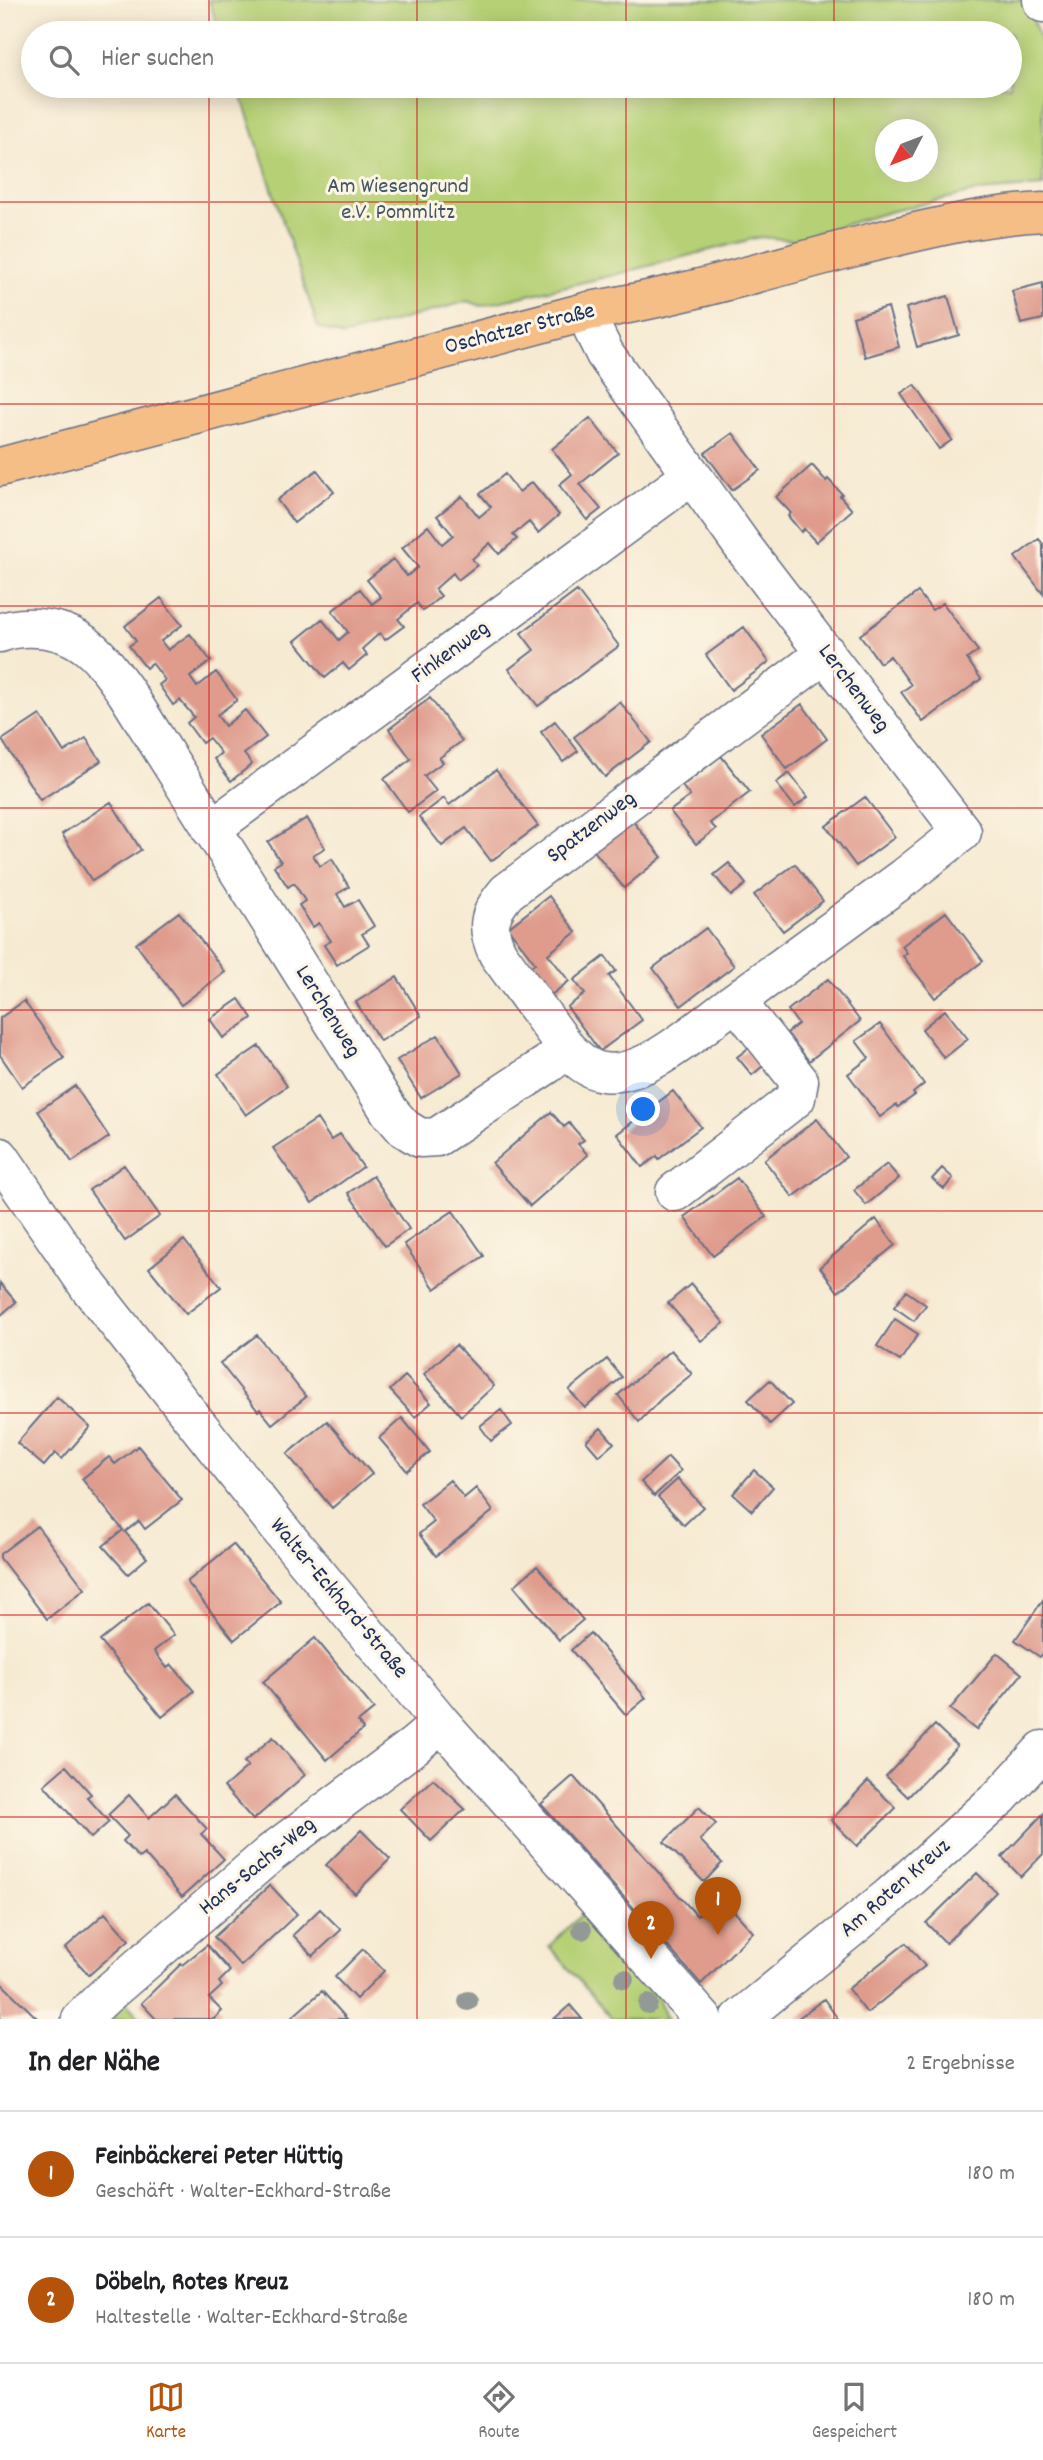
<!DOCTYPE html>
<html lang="de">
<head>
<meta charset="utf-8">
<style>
	:root { --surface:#fff; --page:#f6f6f6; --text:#202124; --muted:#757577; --line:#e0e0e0; --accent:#b45309 }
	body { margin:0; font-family:Dekko,sans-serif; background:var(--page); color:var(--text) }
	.compass { position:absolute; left:875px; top:119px; width:63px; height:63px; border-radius:50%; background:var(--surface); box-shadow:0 4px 18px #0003; rotate:228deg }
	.you { position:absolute; left:644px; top:1110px; width:24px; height:24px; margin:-18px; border:5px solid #fff; border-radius:50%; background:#1a73e8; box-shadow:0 0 0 10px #1a73e833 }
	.badge { display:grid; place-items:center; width:46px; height:46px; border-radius:50%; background:var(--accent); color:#fff; font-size:23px; font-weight:700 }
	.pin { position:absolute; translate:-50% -58px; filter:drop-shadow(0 2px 4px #0008) }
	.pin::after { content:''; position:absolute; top:37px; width:24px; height:21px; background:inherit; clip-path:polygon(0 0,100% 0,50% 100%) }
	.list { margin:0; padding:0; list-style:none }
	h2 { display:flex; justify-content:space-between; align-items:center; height:91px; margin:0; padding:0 28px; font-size:30px }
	h2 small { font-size:23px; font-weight:400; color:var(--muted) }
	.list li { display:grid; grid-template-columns:46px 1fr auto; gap:21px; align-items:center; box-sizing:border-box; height:126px; padding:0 28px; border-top:2px solid var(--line) }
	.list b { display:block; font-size:26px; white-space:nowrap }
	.list p { margin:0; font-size:23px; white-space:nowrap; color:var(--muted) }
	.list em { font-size:23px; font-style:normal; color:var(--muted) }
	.icon { flex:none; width:38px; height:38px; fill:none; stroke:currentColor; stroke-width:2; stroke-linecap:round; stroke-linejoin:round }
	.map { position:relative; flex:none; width:1043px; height:2019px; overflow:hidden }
	.search { position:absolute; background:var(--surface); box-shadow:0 4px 18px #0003; left:21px; right:21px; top:21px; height:77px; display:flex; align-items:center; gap:18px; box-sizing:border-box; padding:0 24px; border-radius:38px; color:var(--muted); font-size:26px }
	.sheet { height:343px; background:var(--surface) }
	nav { display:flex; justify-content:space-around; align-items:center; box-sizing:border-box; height:98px; border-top:2px solid var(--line); background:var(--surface); font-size:19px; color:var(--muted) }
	nav a { display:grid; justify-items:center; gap:4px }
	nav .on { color:var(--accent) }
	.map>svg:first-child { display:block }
	.green { fill:#b5d075; stroke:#68806a; stroke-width:2; fill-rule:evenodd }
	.building { fill:#df9c8d }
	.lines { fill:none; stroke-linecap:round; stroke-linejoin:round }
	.minor-casing { stroke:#687087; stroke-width:41 }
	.major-casing { stroke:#687087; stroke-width:41 }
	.minor { stroke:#fff; stroke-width:38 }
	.major { stroke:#f6be87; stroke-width:38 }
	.tree { fill:#939996 }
	.grid { fill:none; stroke:#d62828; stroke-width:2; stroke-opacity:0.55 }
	.labels { text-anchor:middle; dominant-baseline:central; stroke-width:6; stroke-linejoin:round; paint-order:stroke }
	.park-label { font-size:23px; fill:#425764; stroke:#fcf5e5 }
	.street-label { font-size:23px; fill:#1b2f5e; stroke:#fcf5e5 }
</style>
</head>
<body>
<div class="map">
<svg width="1043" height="2019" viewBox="0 0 1043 2019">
	<rect width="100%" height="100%" fill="#fcf5e5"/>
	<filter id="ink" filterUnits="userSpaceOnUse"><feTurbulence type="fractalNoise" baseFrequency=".0143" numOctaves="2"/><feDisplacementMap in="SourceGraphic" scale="14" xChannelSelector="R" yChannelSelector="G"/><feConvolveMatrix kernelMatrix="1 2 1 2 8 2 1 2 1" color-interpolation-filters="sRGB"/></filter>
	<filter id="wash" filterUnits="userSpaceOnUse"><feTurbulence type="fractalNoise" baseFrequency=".00686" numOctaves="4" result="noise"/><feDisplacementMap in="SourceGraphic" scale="28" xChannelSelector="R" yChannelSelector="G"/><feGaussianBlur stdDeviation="1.57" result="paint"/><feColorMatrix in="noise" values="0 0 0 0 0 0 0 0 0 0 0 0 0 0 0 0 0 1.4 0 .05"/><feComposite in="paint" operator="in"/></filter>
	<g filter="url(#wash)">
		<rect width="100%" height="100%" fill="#f6ead2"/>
		<path class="green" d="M 209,0 L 1026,0 L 1043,48 L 1043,186 L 978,191 L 889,212 L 792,240 L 760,237 L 614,275 L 481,306 L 468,301 L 343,336 L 318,327 L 238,86 L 1010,86 L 1010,33 L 220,33 ZM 886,130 L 928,130 L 928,172 L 886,172 Z
			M 582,1914 L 658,1998 L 667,2019 L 612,2019 L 549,1946 Z
			M 124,2001 L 141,2019 L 104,2019 Z"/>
		<g id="blocks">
			<path class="building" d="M 1043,283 L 1043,319 L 1021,324 L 1012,291 Z
				M 948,296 L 959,335 L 917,347 L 906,308 Z
				M 888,307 L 899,347 L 865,357 L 853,317 Z
				M 915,385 L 952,440 L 939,449 L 901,394 Z
				M 590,418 L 618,453 L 580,484 L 601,509 L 587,520 L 559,485 L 572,474 L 552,449 Z
				M 733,433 L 760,470 L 732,490 L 705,453 Z
				M 812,465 L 826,481 L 828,479 L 842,494 L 840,496 L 852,510 L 816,542 L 804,529 L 801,532 L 788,516 L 791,513 L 776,497 Z
				M 317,470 L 334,492 L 294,523 L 277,500 Z
				M 505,474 L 519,492 L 532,482 L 559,515 L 538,533 L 529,522 L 513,535 L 517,539 L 499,554 L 490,543 L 472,559 L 477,565 L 458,580 L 453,573 L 435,589 L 441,596 L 423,611 L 417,603 L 398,619 L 404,626 L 385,640 L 380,633 L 362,649 L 367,655 L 349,670 L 343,663 L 325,678 L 295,641 L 322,619 L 339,640 L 348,632 L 332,611 L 360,589 L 372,604 L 381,597 L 367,580 L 393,559 L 407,576 L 418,567 L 402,548 L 428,526 L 442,544 L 453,535 L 437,516 L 462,496 L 479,517 L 491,507 L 480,494 Z
				M 1039,539 L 1043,544 L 1043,594 L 1015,557 Z
				M 577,591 L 619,646 L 538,706 L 509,669 L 534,650 L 521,633 Z
				M 918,592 L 932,610 L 943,603 L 961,628 L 978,651 L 967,659 L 981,679 L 923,722 L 901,692 L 911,685 L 890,656 L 880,663 L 860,635 Z
				M 161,598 L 182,625 L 161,641 L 168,650 L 190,634 L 211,661 L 190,677 L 197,687 L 216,672 L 237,700 L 217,715 L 225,726 L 245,710 L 266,737 L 244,754 L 252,764 L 231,781 L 214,759 L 221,753 L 209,738 L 202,743 L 187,723 L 194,717 L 180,700 L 173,705 L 159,685 L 165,680 L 152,663 L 146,668 L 129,646 L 136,641 L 125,626 Z
				M 744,627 L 769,662 L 731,690 L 706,655 Z
				M 430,698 L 462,741 L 439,758 L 443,762 L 424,776 L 436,791 L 408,812 L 384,779 L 411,759 L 389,729 Z
				M 620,702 L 651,742 L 605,777 L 574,737 Z
				M 802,704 L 827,739 L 787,769 L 761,734 Z
				M 40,715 L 64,752 L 86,738 L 101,761 L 40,800 L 2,740 Z
				M 555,721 L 578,751 L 563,762 L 541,732 Z
				M 721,756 L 750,792 L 710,823 L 716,829 L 696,844 L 670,811 L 690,796 L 682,786 Z
				M 496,770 L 538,826 L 491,861 L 466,828 L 442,846 L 419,817 L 444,798 L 449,805 Z
				M 789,773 L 808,797 L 795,807 L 776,783 Z
				M 865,797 L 895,837 L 856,866 L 826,826 Z
				M 111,802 L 141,850 L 92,881 L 62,834 Z
				M 307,818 L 325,848 L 313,855 L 320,866 L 332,859 L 349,887 L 337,894 L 345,907 L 358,900 L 374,926 L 362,934 L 369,945 L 337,965 L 324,945 L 331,941 L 319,923 L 313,927 L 299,905 L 305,901 L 294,883 L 288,887 L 274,866 L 281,862 L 268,842 Z
				M 632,820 L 662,857 L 624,888 L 594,851 Z
				M 729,863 L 746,884 L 731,896 L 714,875 Z
				M 795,864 L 823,901 L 783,931 L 754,895 Z
				M 549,896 L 576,932 L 548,954 L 569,981 L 551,995 L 529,968 L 535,963 L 508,928 Z
				M 179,912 L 225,972 L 181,1005 L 136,944 Z
				M 946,912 L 983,961 L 935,998 L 903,956 L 907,953 L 902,946 Z
				M 706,928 L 734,966 L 681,1006 L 653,968 Z
				M 605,956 L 616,971 L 609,976 L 642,1020 L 600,1051 L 567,1007 L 585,994 L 574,980 Z
				M 397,977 L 421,1016 L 380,1041 L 356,1002 Z
				M 828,979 L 860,1021 L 809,1061 L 787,1033 L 798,1024 L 788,1010 Z
				M 239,999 L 252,1018 L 223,1038 L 210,1019 Z
				M 24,1001 L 64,1058 L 22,1087 L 0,1055 L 0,1018 Z
				M 945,1010 L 968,1039 L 944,1058 L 922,1029 Z
				M 880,1024 L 924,1084 L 913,1093 L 915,1095 L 898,1107 L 896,1105 L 880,1117 L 848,1074 L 869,1058 L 856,1041 Z
				M 438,1035 L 462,1073 L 421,1098 L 397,1060 Z
				M 755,1043 L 769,1061 L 752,1075 L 737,1057 Z
				M 259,1046 L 287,1086 L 246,1115 L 218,1074 Z
				M 75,1086 L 109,1137 L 72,1162 L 38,1111 Z
				M 673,1091 L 701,1127 L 659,1159 L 657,1156 L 642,1167 L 617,1134 Z
				M 551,1112 L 564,1127 L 569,1123 L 584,1140 L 578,1144 L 588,1155 L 530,1206 L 492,1163 Z
				M 317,1119 L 331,1140 L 340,1134 L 363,1167 L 312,1203 L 273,1148 Z
				M 817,1119 L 846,1157 L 793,1197 L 764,1160 Z
				M 887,1164 L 899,1178 L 866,1205 L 854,1190 Z
				M 124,1165 L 160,1216 L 125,1241 L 89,1190 Z
				M 942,1168 L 953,1178 L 944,1189 L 932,1179 Z
				M 373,1176 L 409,1229 L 385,1246 L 348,1193 Z
				M 737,1178 L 766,1217 L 713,1256 L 684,1217 Z
				M 453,1211 L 484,1256 L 435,1289 L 404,1244 Z
				M 876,1219 L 895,1245 L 838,1292 L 820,1267 Z
				M 184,1240 L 221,1287 L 186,1314 L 149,1268 Z
				M 0,1283 L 16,1302 L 0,1316 Z
				M 691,1284 L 724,1323 L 701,1341 L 668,1303 Z
				M 906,1291 L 926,1305 L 914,1321 L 894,1307 Z
				M 895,1319 L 918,1334 L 900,1361 L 877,1346 Z
				M 257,1335 L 306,1397 L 272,1424 L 260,1409 L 258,1411 L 220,1363 Z
				M 456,1345 L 494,1386 L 461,1416 L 424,1374 Z
				M 671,1350 L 692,1374 L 661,1399 L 639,1422 L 618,1395 Z
				M 607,1359 L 622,1377 L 585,1408 L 569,1390 Z
				M 405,1376 L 431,1403 L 415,1417 L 390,1390 Z
				M 770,1380 L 792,1404 L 770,1424 L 748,1400 Z
				M 57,1397 L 90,1427 L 62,1459 L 55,1453 L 44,1466 L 17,1443 Z
				M 501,1410 L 512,1425 L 491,1441 L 480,1426 Z
				M 402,1418 L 430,1452 L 407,1471 L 379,1438 Z
				M 327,1421 L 372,1474 L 332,1508 L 287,1454 Z
				M 601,1428 L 614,1443 L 599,1456 L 586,1441 Z
				M 138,1446 L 182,1500 L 145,1529 L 139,1521 L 125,1532 L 147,1558 L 128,1574 L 103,1546 L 123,1530 L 82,1479 L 109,1457 L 115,1464 Z
				M 668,1457 L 681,1471 L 654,1496 L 641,1482 Z
				M 754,1470 L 773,1487 L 752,1511 L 733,1494 Z
				M 678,1479 L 703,1507 L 684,1525 L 658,1497 Z
				M 450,1480 L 464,1498 L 476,1488 L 493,1511 L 436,1556 L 419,1534 L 434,1522 L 420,1504 Z
				M 37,1526 L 85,1589 L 47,1619 L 0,1558 L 0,1554 Z
				M 233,1544 L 281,1602 L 234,1640 L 187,1582 Z
				M 537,1566 L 583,1620 L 559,1640 L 514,1586 Z
				M 1043,1600 L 1043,1653 L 1040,1657 L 1015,1640 Z
				M 148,1603 L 174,1635 L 154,1651 L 167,1668 L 171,1664 L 194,1691 L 162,1717 L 100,1641 Z
				M 590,1633 L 646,1698 L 626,1715 L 571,1650 Z
				M 315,1638 L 374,1709 L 358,1722 L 363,1729 L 327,1760 L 263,1682 Z
				M 997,1653 L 1022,1674 L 976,1730 L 950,1709 Z
				M 935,1725 L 957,1746 L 908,1797 L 886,1776 Z
				M 273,1737 L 305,1775 L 253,1820 L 224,1787 L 248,1766 L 244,1762 Z
				M 66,1766 L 91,1794 L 87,1797 L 109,1822 L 91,1838 L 44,1785 Z
				M 573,1776 L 697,1916 L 719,1895 L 753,1932 L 701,1984 L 541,1804 Z
				M 433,1779 L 465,1809 L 431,1841 L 400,1809 Z
				M 868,1781 L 896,1808 L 857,1846 L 831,1820 Z
				M 175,1794 L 207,1829 L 201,1834 L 224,1859 L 182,1897 L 144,1854 L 139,1858 L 123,1841 L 128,1836 L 108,1815 L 129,1795 L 149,1818 Z
				M 699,1807 L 716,1824 L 700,1840 L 722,1863 L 704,1882 L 664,1842 Z
				M 1043,1814 L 1043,1854 L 1021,1877 L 1002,1857 Z
				M 361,1830 L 390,1859 L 355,1894 L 326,1865 Z
				M 977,1873 L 996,1892 L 946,1943 L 926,1923 Z
				M 270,1885 L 297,1914 L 241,1966 L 214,1937 Z
				M 320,1909 L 341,1930 L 313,1956 L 293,1935 Z
				M 105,1913 L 129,1940 L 89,1975 L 65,1948 Z
				M 906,1943 L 925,1966 L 867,2013 L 848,1989 Z
				M 207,1945 L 230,1971 L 219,1982 L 222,1986 L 209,1998 L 222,2011 L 214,2019 L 156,2019 L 141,2003 L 181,1964 L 182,1965 Z
				M 363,1949 L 384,1971 L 356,1999 L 335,1977 Z
				M 0,1982 L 38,2019 L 0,2019 Z
				M 322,1991 L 347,2019 L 290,2019 Z
				M 824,1999 L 838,2019 L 797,2019 Z
				M 570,2005 L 582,2019 L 554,2019 Z"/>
		</g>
	</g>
	<g filter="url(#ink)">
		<use href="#blocks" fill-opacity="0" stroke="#687087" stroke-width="2"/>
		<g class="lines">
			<g class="minor-casing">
				<path id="minor" d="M 1042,0 L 1043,3
					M 589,311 L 594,332 L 605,354 L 744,548 L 962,832 L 905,877 L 736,1001
					M 0,633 C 12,628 24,627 37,628 C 83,631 101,657 126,692 L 390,1112 L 404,1128 L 420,1138 L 437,1137 L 548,1064 L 567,1049 C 577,1059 588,1070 603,1072 C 646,1079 702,1025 736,1001 L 799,1081 L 796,1098 L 675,1192
					M 211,829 L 691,476
					M 567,1049 L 498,954 C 485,927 488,914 507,892 L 826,653
					M 0,1157 L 89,1287 L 280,1529 L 441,1723 L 703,2019
					M 81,2019 L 105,1996 L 271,1853 L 415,1745 L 441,1723
					M 740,2019 L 890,1896 L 1000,1797 L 1043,1750"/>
			</g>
			<g class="major-casing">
				<path id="major" d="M 0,467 L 589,311 C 684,296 776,267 870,243 C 927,229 984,215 1043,212"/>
			</g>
			<use href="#minor" class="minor"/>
			<use href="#major" class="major"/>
		</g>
		<g class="tree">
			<circle cx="582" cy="1930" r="10"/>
			<circle cx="624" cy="1979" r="10"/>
			<circle cx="468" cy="2001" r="10"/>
			<circle cx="648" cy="2004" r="10"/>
		</g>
	</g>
	<path class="grid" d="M 209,0 L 209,33M 417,0 L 417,33M 626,0 L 626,33M 834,0 L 834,33M 209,86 L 209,2019M 417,86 L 417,2019M 626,86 L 626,2019M 834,86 L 834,2019M 0,202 L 1043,202M 0,404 L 1043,404M 0,606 L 1043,606M 0,808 L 1043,808M 0,1010 L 1043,1010M 0,1211 L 1043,1211M 0,1413 L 1043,1413M 0,1615 L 1043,1615M 0,1817 L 1043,1817"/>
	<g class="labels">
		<g class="park-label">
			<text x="398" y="187">Am Wiesengrund<tspan x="398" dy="26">e.V. Pommlitz</tspan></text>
		</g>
		<g class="street-label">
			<text transform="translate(520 330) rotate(-14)">Oschatzer Straße</text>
			<text transform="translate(451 653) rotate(-36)">Finkenweg</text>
			<text transform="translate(853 689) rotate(53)">Lerchenweg</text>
			<text transform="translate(592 828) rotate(-37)">Spatzenweg</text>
			<text transform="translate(327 1012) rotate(58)">Lerchenweg</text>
			<text transform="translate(338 1599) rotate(50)">Walter-Eckhard-Straße</text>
			<text transform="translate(258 1867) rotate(-39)">Hans-Sachs-Weg</text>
			<text transform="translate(896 1889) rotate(-41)">Am Roten Kreuz</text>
		</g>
	</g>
</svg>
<svg class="compass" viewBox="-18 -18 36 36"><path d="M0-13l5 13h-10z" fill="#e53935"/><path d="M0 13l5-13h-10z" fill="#757577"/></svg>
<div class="you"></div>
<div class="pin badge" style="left:718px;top:1935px">1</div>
<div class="pin badge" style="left:651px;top:1959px">2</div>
<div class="search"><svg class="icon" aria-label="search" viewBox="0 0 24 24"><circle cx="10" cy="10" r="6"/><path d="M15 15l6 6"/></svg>Hier suchen</div>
</div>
<section class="sheet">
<h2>In der Nähe<small>2 Ergebnisse</small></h2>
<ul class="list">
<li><span class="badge">1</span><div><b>Feinbäckerei Peter Hüttig</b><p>Geschäft · Walter-Eckhard-Straße</p></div><em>180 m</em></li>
<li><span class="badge">2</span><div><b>Döbeln, Rotes Kreuz</b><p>Haltestelle · Walter-Eckhard-Straße</p></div><em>180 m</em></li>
</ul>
</section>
<nav>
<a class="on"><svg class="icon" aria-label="map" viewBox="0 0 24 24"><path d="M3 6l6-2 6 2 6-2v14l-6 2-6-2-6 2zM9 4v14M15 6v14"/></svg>Karte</a>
<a><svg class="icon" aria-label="directions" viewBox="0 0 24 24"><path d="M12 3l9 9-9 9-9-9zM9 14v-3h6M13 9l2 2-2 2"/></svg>Route</a>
<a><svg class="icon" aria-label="saved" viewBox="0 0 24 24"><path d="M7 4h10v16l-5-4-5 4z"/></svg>Gespeichert</a>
</nav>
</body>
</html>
